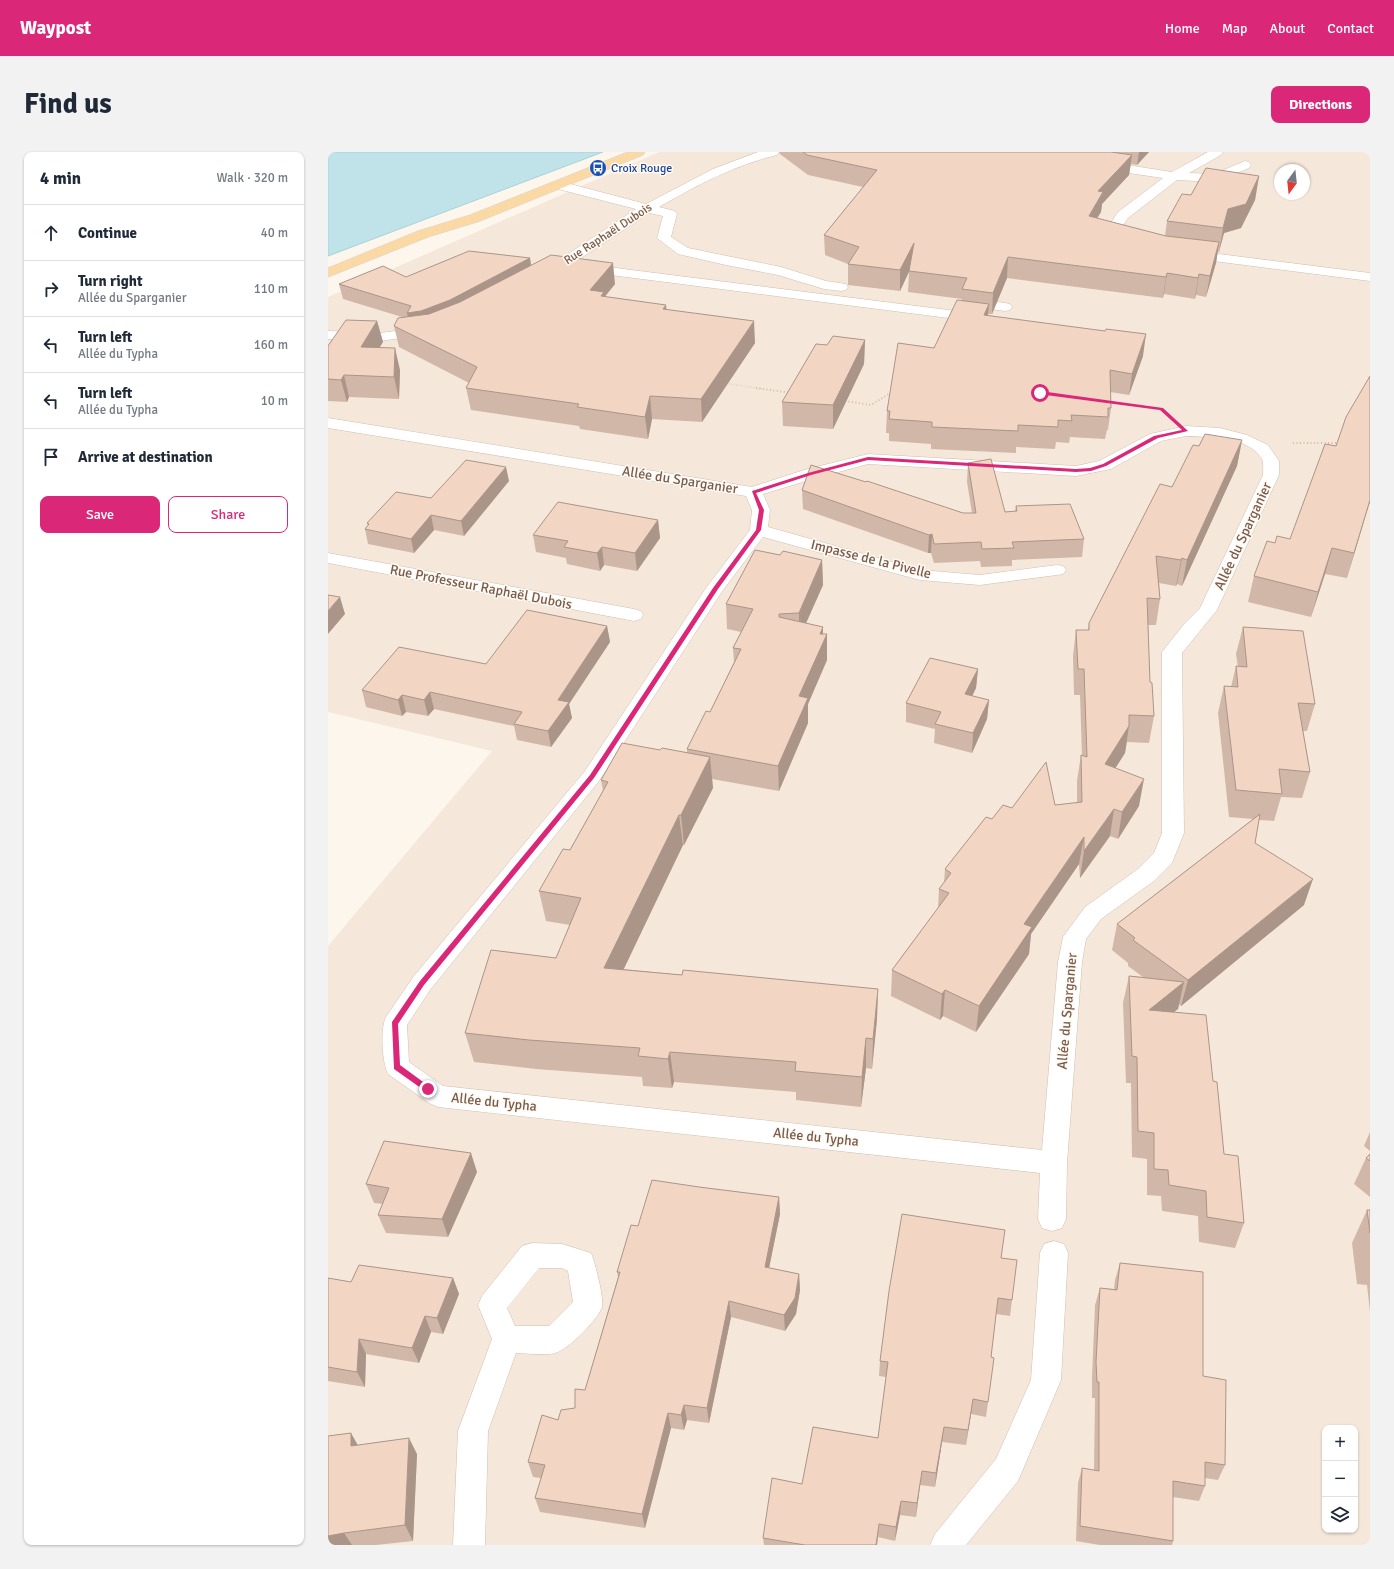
<!DOCTYPE html>
<html lang="en">
<head>
<meta charset="utf-8">
<style>
	:root { --surface:#fff; --page:#f2f2f3; --text:#1f2937; --muted:#747a83; --line:#e0e1e3; --accent:#db2777 }
	body { margin:0; font-family:Signika,sans-serif; background:var(--page); color:var(--text) }
	.controls { position:absolute; right:12px; bottom:12px; display:grid; overflow:hidden; border-radius:8px; box-shadow:0 1px 3px #0004 }
	.controls button { width:36px; height:36px; display:grid; place-items:center; padding:0; border:0; border-bottom:1px solid var(--line); background:var(--surface); color:var(--text); font:20px sans-serif }
	.compass { position:absolute; left:946px; top:12px; width:36px; height:36px; border-radius:50%; background:var(--surface); box-shadow:0 1px 3px #0004; rotate:195deg }
	.stop { position:absolute; width:12px; height:12px; margin:-9px; border:3px solid #db2777; border-radius:50%; background:#fff }
	.stop.end { background:#db2777; border-color:#fff; box-shadow:0 1px 4px #0008 }
	.list { margin:0; padding:0; list-style:none }
	h2 { display:flex; justify-content:space-between; align-items:center; height:52px; margin:0; padding:0 16px; font-size:17px }
	h2 small { font-size:13px; font-weight:400; color:var(--muted) }
	.list li { display:grid; grid-template-columns:26px 1fr auto; gap:12px; align-items:center; box-sizing:border-box; height:56px; padding:0 16px; border-top:1px solid var(--line) }
	.list b { display:block; font-size:15px; white-space:nowrap }
	.list p { margin:0; font-size:13px; white-space:nowrap; color:var(--muted) }
	.list em { font-size:13px; font-style:normal; color:var(--muted) }
	.actions { display:flex; gap:8px; padding:12px 16px }
	.actions a { flex:1; padding:9px 0; border:1px solid var(--accent); border-radius:8px; text-align:center; font-size:14px; color:var(--accent) }
	.actions .main { background:var(--accent); color:#fff }
	.icon { flex:none; width:22px; height:22px; fill:none; stroke:currentColor; stroke-width:2; stroke-linecap:round; stroke-linejoin:round }
	.map { position:relative; flex:none; width:1042px; height:1393px; overflow:hidden; border-radius:8px }
	header { display:flex; align-items:center; gap:24px; box-sizing:border-box; height:56px; padding:0 20px; background:var(--accent); color:#fff }
	header strong { font-size:19px }
	nav { display:flex; gap:22px; margin-inline-start:auto; font-size:14px }
	.intro { display:flex; align-items:center; justify-content:space-between; box-sizing:border-box; height:96px; padding:0 24px }
	h1 { margin:0; font-size:28px }
	.button { padding:10px 18px; border-radius:8px; background:var(--accent); color:#fff; font-size:14px; font-weight:700 }
	main { display:flex; gap:24px; padding:0 24px }
	aside { flex:1; background:var(--surface); border-radius:8px; box-shadow:0 1px 3px #0004 }
	.map>svg:first-child { display:block }
	.residential { fill:#f5e8da; fill-rule:evenodd }
	.water { fill:#bfe3e8; stroke:#a5d3da }
	.lines { fill:none; stroke-linecap:round; stroke-linejoin:round }
	.minor-casing { stroke:#d1beb0; stroke-width:1 }
	.major-casing { stroke:#dad1cd; stroke-width:1 }
	.path-far1 { stroke:#d9b8a5; stroke-width:1.5; stroke-dasharray:0.5 2; stroke-linecap:butt }
	.path { stroke:#d9b8a5; stroke-width:2; stroke-dasharray:1 2.5; stroke-linecap:butt }
	.minor { fill:#fff; fill-rule:evenodd }
	.major { fill:#fbd9a5; fill-rule:evenodd }
	.wall { fill:#d1b7a8 }
	.shaded-wall { fill:#aa9588 }
	.building { fill:#f3d5c3; stroke:#aa9588 }
	.route { fill:#db2777 }
	.labels { text-anchor:middle; dominant-baseline:central; stroke-width:3; stroke-linejoin:round; paint-order:stroke }
	.far-transit-label { font-size:12px; fill:#164399; stroke:#fffaf3; text-anchor:start }
	.far-street-label { font-size:12px; fill:#7a5c4d; stroke:#fffaf3 }
	.street-label { font-size:14px; fill:#7a5c4d; stroke:#fffaf3 }
</style>
</head>
<body>
<header>
<strong>Waypost</strong>
<nav><a>Home</a><a>Map</a><a>About</a><a>Contact</a></nav>
</header>
<div class="intro"><h1>Find us</h1><a class="button">Directions</a></div>
<main>
<aside>
<h2>4 min<small>Walk · 320 m</small></h2>
<ul class="list">
<li><svg class="icon" aria-label="ahead" viewBox="0 0 24 24"><path d="M12 20V5M6 11l6-6 6 6"/></svg><div><b>Continue</b></div><em>40 m</em></li>
<li><svg class="icon" aria-label="right" viewBox="0 0 24 24"><path d="M7 20v-9h11M14 6l5 5-5 5"/></svg><div><b>Turn right</b><p>Allée du Sparganier</p></div><em>110 m</em></li>
<li><svg class="icon" aria-label="left" viewBox="0 0 24 24"><path d="M17 20v-9H6M10 6l-5 5 5 5"/></svg><div><b>Turn left</b><p>Allée du Typha</p></div><em>160 m</em></li>
<li><svg class="icon" aria-label="left" viewBox="0 0 24 24"><path d="M17 20v-9H6M10 6l-5 5 5 5"/></svg><div><b>Turn left</b><p>Allée du Typha</p></div><em>10 m</em></li>
<li><svg class="icon" aria-label="arrive" viewBox="0 0 24 24"><path d="M6 21V4h12l-3 4 3 4H6"/></svg><div><b>Arrive at destination</b></div></li>
</ul>
<div class="actions"><a class="main">Save</a><a>Share</a></div>
</aside>
<div class="map">
<svg width="1042" height="1393" viewBox="0 0 1042 1393">
	<rect width="100%" height="100%" fill="#fdf6ec"/>
	<path class="residential" d="M 331,0 L 1042,0 L 1042,1393 L 0,1393 L 0,794 L 164,599 L 0,560 L 0,145 ZM 952,18 L 976,18 L 976,42 L 952,42 ZM 997,1276 L 1027,1276 L 1027,1378 L 997,1378 Z"/>
	<path class="water" d="M 0,0 L 275,0 L 0,104 Z"/>
	<g class="lines">
		<g class="minor-casing">
			<path id="minor" d="M 430,0 L 451,0 L 449,3 C 407,13 369,33 331,55 L 347,59 L 349,62 L 343,85 L 360,96 L 453,115 L 498,129 L 518,132 L 520,135 L 518,138 L 513,139 L 496,137 L 450,123 L 398,113 L 350,102 L 329,86 L 335,64 L 321,61 L 238,116 L 223,124 L 218,125 L 213,124 L 211,121 L 213,118 L 228,110 L 308,57 L 226,36 L 225,33 L 226,30 L 231,29 L 318,52 L 385,17 Z
				M 880,0 L 895,0 L 893,3 L 861,21 L 886,22 L 917,9 L 921,10 L 923,13 L 921,16 L 888,30 L 849,28 L 800,66 L 796,72 C 801,82 808,83 814,91 L 812,94 C 798,97 788,83 782,72 L 790,60 L 835,26 L 773,17 L 769,16 L 767,13 L 769,10 L 773,9 L 844,20 Z
				M 859,98 L 1042,121 L 1042,129 L 854,105 L 852,102 L 854,99 Z
				M 256,112 L 652,162 L 657,163 L 659,166 L 657,169 L 652,170 L 251,119 L 249,116 L 251,113 Z
				M 639,146 L 677,151 L 682,152 L 684,155 L 682,158 L 677,159 L 634,153 L 632,150 L 634,147 Z
				M 97,175 L 102,176 L 104,179 L 102,182 L 52,189 L 0,187 L 0,179 L 52,181 Z
				M 0,266 L 424,335 L 476,318 L 540,302 L 748,314 L 771,309 L 822,282 L 858,274 L 892,276 L 919,283 L 940,293 L 951,309 L 951,323 L 889,458 L 854,501 L 856,681 L 844,711 L 826,729 L 773,767 L 758,787 L 754,810 L 739,1011 L 738,1067 L 734,1076 L 724,1079 L 714,1076 L 710,1067 L 712,1021 L 110,955 L 101,951 L 60,922 C 54,910 52,877 58,865 L 86,824 L 257,619 L 378,436 L 422,378 L 424,358 L 418,344 L 0,276 ZM 858,284 C 880,285 922,285 934,307 C 936,312 935,318 935,323 L 872,456 L 857,471 L 834,500 L 834,681 L 826,701 L 810,717 L 757,755 L 735,785 L 730,810 L 714,998 L 115,934 L 81,910 L 79,873 L 102,838 L 271,629 L 395,438 L 435,385 L 592,428 L 652,433 L 729,423 L 735,422 L 738,418 L 735,414 L 729,413 L 652,423 L 593,418 L 440,375 L 442,358 L 435,342 L 488,326 L 540,312 L 748,324 L 783,317 L 833,289 Z
				M 0,401 L 306,457 L 313,459 L 315,463 L 313,467 L 306,469 L 0,411 Z
				M 726,1089 L 736,1092 L 740,1101 L 733,1228 L 690,1329 L 638,1393 L 602,1393 L 607,1382 L 668,1307 L 703,1228 L 712,1101 L 716,1092 Z
				M 204,1091 L 234,1092 L 263,1101 C 267,1110 276,1146 274,1155 C 271,1166 239,1199 227,1201 C 215,1204 200,1201 188,1201 L 160,1279 L 157,1393 L 125,1393 L 130,1279 L 164,1187 L 150,1153 L 154,1144 L 194,1094 ZM 211,1116 L 234,1116 L 240,1119 L 245,1150 L 221,1174 L 187,1174 L 179,1156 Z"/>
		</g>
		<g class="major-casing">
			<path id="major" d="M 300,0 L 317,0 L 315,3 L 152,69 L 100,85 L 0,125 L 0,116 L 90,79 L 142,63 Z"/>
		</g>
		<path class="path-far1" d="M 396,231 L 435,237"/>
		<path class="path" d="M 428,236 L 463,241
			M 517,249 L 543,253 L 564,240
			M 779,250 L 832,257
			M 965,291 L 1011,291"/>
		<use href="#minor" class="minor"/>
		<use href="#major" class="major"/>
	</g>
	<path class="wall" d="M 451,0 L 821,0 L 809,13 L 803,12 L 801,23 L 774,52 L 773,60 L 769,66 L 837,84 L 839,69 L 863,43 L 931,24 L 927,48 L 913,76 L 896,81 L 891,100 L 890,100 L 888,111 L 878,145 L 868,143 L 867,147 L 836,142 L 835,146 L 679,126 L 664,162 L 660,162 L 660,163 L 815,204 L 801,243 L 782,240 L 783,256 L 780,278 L 779,278 L 777,287 L 742,285 L 741,291 L 728,290 L 727,297 L 688,295 L 688,301 L 603,297 L 603,292 L 561,289 L 561,281 L 558,281 L 559,259 L 606,196 L 634,149 L 634,147 L 580,140 L 581,120 L 572,139 L 520,133 L 520,112 L 497,103 L 496,83 L 535,35 L 480,23 L 452,2 Z
		M 202,106 L 203,113 L 287,132 L 277,145 L 338,158 L 427,191 L 374,270 L 324,267 L 320,287 L 252,277 L 251,274 L 143,258 L 138,236 L 141,231 L 71,195 L 66,174 L 74,165 L 15,147 L 11,132 L 78,125 Z
		M 49,169 L 55,190 L 51,196 L 72,218 L 71,247 L 21,245 L 19,250 L 0,249 L 0,194 Z
		M 537,188 L 536,212 L 505,277 L 455,274 L 454,250 L 499,193 Z
		M 1042,224 L 1042,352 L 1041,352 L 1019,426 L 997,422 L 983,465 L 920,450 L 926,424 L 962,387 Z
		M 914,288 L 909,314 L 854,434 L 849,432 L 848,434 L 831,431 L 832,447 L 828,473 L 820,473 L 822,530 L 826,564 L 821,591 L 799,590 L 797,601 L 787,616 L 811,654 L 790,687 L 782,684 L 752,726 L 751,712 L 703,782 L 701,802 L 648,880 L 615,864 L 612,868 L 563,844 L 564,818 L 610,757 L 611,737 L 616,731 L 617,717 L 664,667 L 684,656 L 727,653 L 749,651 L 749,629 L 753,603 L 754,603 L 752,543 L 746,543 L 745,504 L 748,478 L 760,478 L 761,471 L 844,335 L 871,294 Z
		M 640,311 L 677,360 L 687,359 L 688,354 L 756,387 L 754,405 L 684,408 L 684,414 L 653,415 L 652,409 L 606,411 L 603,401 L 600,401 L 475,357 L 474,338 L 635,361 L 644,361 L 639,330 Z
		M 181,329 L 136,384 L 106,378 L 86,401 L 40,392 L 37,377 L 40,374 L 39,371 L 103,346 Z
		M 330,368 L 332,386 L 309,419 L 276,413 L 272,419 L 239,412 L 238,406 L 208,400 L 205,383 Z
		M 452,403 L 494,408 L 495,433 L 478,471 L 495,475 L 495,482 L 499,482 L 499,508 L 480,552 L 480,571 L 451,639 L 384,627 L 385,636 L 356,693 L 355,693 L 295,817 L 354,823 L 550,837 L 549,867 L 544,917 L 538,916 L 533,955 L 468,948 L 468,940 L 346,930 L 344,936 L 315,934 L 314,925 L 208,917 L 146,910 L 137,881 L 228,806 L 242,773 L 218,769 L 211,739 L 242,698 L 275,639 L 273,628 L 332,598 L 359,601 L 359,597 L 382,560 L 406,510 L 405,496 L 413,480 L 399,477 L 398,452 Z
		M 279,474 L 282,490 L 241,552 L 244,566 L 223,595 L 189,588 L 186,574 L 106,557 L 100,564 L 78,560 L 74,564 L 38,555 L 34,538 L 158,512 Z
		M 915,475 L 987,552 L 979,579 L 975,579 L 982,620 L 974,646 L 953,645 L 946,669 L 931,668 L 927,691 L 976,753 L 853,854 L 851,852 L 850,857 L 845,860 L 885,929 L 896,1002 L 916,1071 L 907,1096 L 871,1090 L 870,1064 L 834,1059 L 833,1044 L 819,1043 L 819,1007 L 804,1005 L 803,931 L 798,931 L 795,851 L 801,824 L 815,825 L 800,814 L 800,811 L 784,798 L 789,772 L 925,667 L 901,665 L 890,561 L 896,534 L 903,535 L 908,514 L 910,515 L 908,502 Z
		M 650,517 L 648,536 L 644,544 L 661,548 L 659,567 L 644,601 L 606,591 L 607,577 L 578,570 L 578,551 Z
		M 1042,980 L 1042,999 L 1036,994 Z
		M 1042,1002 L 1042,1045 L 1026,1032 L 1038,1006 Z
		M 149,1020 L 120,1085 L 58,1081 L 50,1063 L 55,1052 L 46,1051 L 38,1032 Z
		M 371,1035 L 451,1045 L 452,1062 L 441,1116 L 471,1122 L 472,1138 L 468,1162 L 457,1179 L 403,1165 L 381,1271 L 359,1268 L 356,1278 L 343,1276 L 317,1376 L 212,1360 L 207,1346 L 213,1326 L 205,1325 L 200,1310 L 230,1268 L 247,1256 L 257,1238 L 290,1125 L 289,1120 L 310,1074 Z
		M 1039,1058 L 1042,1058 L 1042,1160 L 1039,1133 L 1029,1132 L 1024,1091 Z
		M 673,1106 L 684,1148 L 682,1164 L 668,1162 L 663,1205 L 660,1250 L 658,1265 L 643,1262 L 638,1293 L 614,1290 L 607,1335 L 592,1333 L 588,1365 L 572,1363 L 567,1389 L 550,1385 L 549,1393 L 436,1393 L 435,1386 L 474,1332 L 550,1286 L 558,1225 L 551,1224 L 552,1209 Z
		M 792,1111 L 875,1224 L 897,1313 L 890,1328 L 877,1326 L 877,1334 L 871,1349 L 845,1345 L 845,1389 L 844,1393 L 772,1393 L 748,1389 L 750,1331 L 754,1316 L 766,1318 L 767,1246 L 764,1246 L 764,1226 L 767,1153 L 772,1136 L 786,1137 L 787,1128 Z
		M 0,1126 L 23,1130 L 125,1126 L 131,1142 L 115,1182 L 103,1180 L 91,1211 L 38,1202 L 37,1235 L 0,1229 Z
		M 30,1293 L 89,1302 L 85,1389 L 48,1393 L 0,1393 Z"/>
	<path class="shaded-wall" d="M 811,0 L 821,0 L 809,13 Z
		M 804,3 L 801,23 L 774,52 L 773,60 L 758,84 L 761,64 L 770,39 Z
		M 931,24 L 927,48 L 913,76 L 896,81 L 891,100 L 895,76 L 900,57 Z
		M 891,90 L 888,111 L 878,145 L 882,124 Z
		M 586,91 L 585,111 L 572,139 L 572,118 Z
		M 680,105 L 679,126 L 664,162 L 665,141 Z
		M 202,106 L 204,121 L 82,175 L 79,161 Z
		M 285,111 L 287,132 L 277,144 L 279,162 L 262,138 Z
		M 839,121 L 836,142 L 835,146 L 838,125 Z
		M 871,122 L 868,143 L 867,147 L 870,126 Z
		M 661,152 L 659,173 L 656,163 Z
		M 338,153 L 340,174 L 335,157 Z
		M 49,169 L 55,190 L 38,217 L 33,195 Z
		M 426,169 L 427,191 L 374,270 L 373,247 Z
		M 818,182 L 815,204 L 801,243 L 804,222 Z
		M 537,188 L 536,212 L 505,277 L 505,253 Z
		M 67,196 L 72,218 L 71,247 L 66,225 Z
		M 16,223 L 21,245 L 19,250 L 13,228 Z
		M 322,244 L 324,267 L 320,287 L 317,265 Z
		M 914,288 L 909,314 L 854,434 L 859,408 Z
		M 178,315 L 181,329 L 136,384 L 133,369 Z
		M 1042,348 L 1042,349 L 1019,426 L 1026,401 Z
		M 103,363 L 106,378 L 86,401 L 83,387 Z
		M 330,368 L 332,386 L 309,419 L 307,401 Z
		M 604,382 L 603,401 L 600,401 L 601,383 Z
		M 274,395 L 276,413 L 272,419 L 269,401 Z
		M 1004,396 L 997,422 L 983,465 L 990,440 Z
		M 854,406 L 849,432 L 848,434 L 853,408 Z
		M 494,408 L 495,433 L 471,487 L 471,461 Z
		M 12,445 L 17,462 L 0,482 L 0,459 Z
		M 279,474 L 282,490 L 241,552 L 244,566 L 223,595 L 220,579 L 230,548 Z
		M 495,475 L 495,491 L 499,482 L 499,508 L 480,552 L 480,571 L 451,639 L 450,614 L 471,544 L 492,482 Z
		M 650,517 L 648,536 L 636,561 L 637,542 Z
		M 102,540 L 106,557 L 100,564 L 96,548 Z
		M 74,543 L 78,560 L 74,564 L 70,548 Z
		M 661,548 L 659,567 L 644,601 L 645,581 Z
		M 801,574 L 797,601 L 773,639 L 777,612 Z
		M 382,605 L 385,636 L 356,693 L 353,663 Z
		M 816,627 L 811,654 L 790,687 L 794,660 Z
		M 786,657 L 782,684 L 752,726 L 756,699 Z
		M 351,663 L 355,693 L 282,846 L 276,816 Z
		M 756,685 L 751,712 L 703,782 L 701,802 L 648,880 L 651,854 L 696,772 Z
		M 985,727 L 976,753 L 853,854 L 860,828 Z
		M 856,830 L 850,857 L 815,885 L 821,858 Z
		M 550,837 L 549,867 L 544,917 L 545,887 Z
		M 617,838 L 615,864 L 612,868 L 614,842 Z
		M 538,886 L 538,916 L 533,955 L 534,925 Z
		M 342,900 L 346,930 L 344,936 L 340,907 Z
		M 143,1001 L 149,1020 L 120,1085 L 114,1067 Z
		M 451,1045 L 452,1062 L 438,1131 L 437,1115 Z
		M 471,1122 L 472,1138 L 468,1162 L 457,1179 L 456,1163 Z
		M 125,1126 L 131,1142 L 115,1182 L 109,1166 Z
		M 401,1149 L 403,1165 L 381,1271 L 379,1256 Z
		M 97,1164 L 103,1180 L 91,1211 L 84,1196 Z
		M 31,1187 L 38,1202 L 37,1235 L 29,1220 Z
		M 645,1247 L 643,1262 L 638,1293 L 640,1278 Z
		M 356,1253 L 359,1268 L 356,1278 L 353,1263 Z
		M 340,1261 L 343,1276 L 317,1376 L 314,1362 Z
		M 616,1275 L 614,1290 L 607,1335 L 608,1321 Z
		M 23,1281 L 32,1297 L 23,1294 Z
		M 81,1286 L 89,1302 L 85,1389 L 77,1373 Z
		M 594,1319 L 592,1333 L 588,1365 L 589,1351 Z
		M 573,1349 L 572,1363 L 567,1389 L 568,1375 Z
		M 551,1372 L 549,1393 L 548,1393 Z
		M 16,1381 L 24,1393 L 0,1393 L 0,1384 Z"/>
	<path class="building" d="M 475,0 L 783,0 L 804,3 L 770,39 L 775,40 L 761,64 L 838,84 L 891,90 L 882,124 L 871,122 L 870,126 L 839,121 L 838,125 L 680,105 L 665,141 L 634,137 L 639,126 L 581,119 L 586,91 L 572,118 L 520,112 L 531,95 L 496,83 L 549,18 L 479,3 Z
		M 878,16 L 931,24 L 918,52 L 900,57 L 895,76 L 839,69 L 854,42 L 863,43 Z
		M 141,99 L 202,106 L 122,148 L 93,159 L 79,161 L 83,154 L 11,132 L 55,114 L 78,125 Z
		M 223,103 L 285,111 L 262,138 L 276,140 L 273,144 L 338,153 L 335,157 L 426,169 L 373,247 L 322,244 L 317,265 L 249,255 L 251,252 L 138,236 L 149,215 L 66,174 L 70,166 L 101,162 L 132,150 Z
		M 629,148 L 661,152 L 656,163 L 777,179 L 778,177 L 818,182 L 804,222 L 782,218 L 783,256 L 780,256 L 780,265 L 743,263 L 744,269 L 730,268 L 730,275 L 690,273 L 690,279 L 604,275 L 604,270 L 561,267 L 562,259 L 559,259 L 570,191 L 606,196 Z
		M 18,168 L 49,169 L 33,195 L 67,196 L 66,225 L 16,223 L 13,228 L 0,227 L 0,194 Z
		M 505,184 L 537,188 L 505,253 L 454,250 L 488,192 L 499,193 Z
		M 1042,224 L 1042,348 L 1026,401 L 1004,396 L 990,440 L 926,424 L 939,389 L 947,391 L 949,384 L 962,387 L 997,292 L 1008,294 L 1018,265 Z
		M 877,282 L 914,288 L 859,408 L 854,406 L 853,408 L 828,404 L 832,447 L 819,446 L 822,530 L 824,531 L 826,564 L 801,563 L 801,574 L 777,612 L 816,627 L 794,660 L 786,657 L 756,699 L 756,685 L 696,772 L 704,775 L 651,854 L 617,838 L 614,842 L 564,818 L 621,741 L 611,737 L 623,721 L 617,717 L 658,665 L 664,667 L 675,653 L 684,656 L 718,610 L 727,653 L 754,650 L 753,603 L 759,605 L 756,517 L 750,517 L 748,478 L 761,478 L 761,471 L 832,332 L 844,335 L 865,293 L 871,294 Z
		M 663,307 L 677,360 L 689,359 L 688,354 L 742,352 L 756,387 L 684,390 L 686,396 L 654,397 L 653,390 L 606,392 L 604,382 L 601,383 L 474,338 L 483,313 L 538,330 L 539,329 L 635,361 L 648,361 L 640,311 Z
		M 138,308 L 178,315 L 133,369 L 103,363 L 83,387 L 37,377 L 41,372 L 39,371 L 68,340 L 103,346 Z
		M 230,350 L 330,368 L 307,401 L 274,395 L 269,401 L 236,395 L 240,389 L 205,383 Z
		M 427,398 L 452,403 L 455,399 L 494,408 L 471,461 L 451,462 L 451,465 L 495,475 L 492,482 L 499,482 L 471,544 L 480,546 L 450,614 L 359,597 L 378,559 L 382,560 L 413,497 L 405,496 L 425,457 L 398,452 Z
		M 0,443 L 12,445 L 0,459 Z
		M 199,458 L 279,474 L 230,548 L 241,550 L 220,579 L 186,572 L 194,560 L 102,540 L 96,548 L 74,543 L 70,548 L 34,538 L 71,495 L 158,512 Z
		M 915,475 L 975,479 L 987,552 L 970,551 L 982,620 L 951,617 L 954,642 L 908,638 L 896,534 L 910,535 L 908,514 L 919,515 Z
		M 602,506 L 650,517 L 637,542 L 661,548 L 645,581 L 607,572 L 613,560 L 578,551 Z
		M 294,591 L 332,598 L 334,596 L 382,605 L 353,663 L 351,663 L 276,816 L 354,823 L 355,818 L 550,837 L 545,887 L 538,886 L 534,925 L 467,919 L 468,910 L 342,900 L 340,907 L 310,904 L 312,896 L 201,888 L 137,881 L 163,798 L 228,806 L 253,746 L 211,739 L 235,697 L 242,698 L 280,630 L 273,628 Z
		M 932,662 L 927,691 L 985,727 L 860,828 L 805,788 L 807,786 L 789,772 Z
		M 801,824 L 856,830 L 821,858 L 878,863 L 885,929 L 889,930 L 896,1002 L 910,1004 L 916,1071 L 879,1065 L 878,1039 L 841,1033 L 840,1018 L 826,1017 L 826,981 L 810,979 L 809,905 L 804,904 Z
		M 56,989 L 143,1001 L 114,1067 L 50,1063 L 61,1036 L 38,1032 Z
		M 1042,1002 L 1042,1009 L 1038,1006 Z
		M 324,1028 L 371,1035 L 451,1045 L 437,1115 L 471,1122 L 467,1146 L 456,1163 L 401,1149 L 379,1256 L 356,1253 L 353,1263 L 340,1261 L 314,1362 L 207,1346 L 217,1313 L 200,1310 L 214,1263 L 230,1268 L 233,1258 L 247,1256 L 247,1237 L 257,1238 L 292,1120 L 289,1120 L 303,1073 L 310,1074 Z
		M 1039,1058 L 1042,1058 L 1042,1081 Z
		M 574,1062 L 677,1078 L 673,1106 L 689,1108 L 684,1148 L 670,1146 L 663,1205 L 666,1206 L 660,1250 L 645,1247 L 640,1278 L 616,1275 L 608,1321 L 594,1319 L 589,1351 L 573,1349 L 568,1375 L 551,1372 L 548,1393 L 477,1393 L 435,1386 L 444,1326 L 474,1332 L 485,1275 L 550,1286 L 560,1210 L 552,1209 L 561,1139 Z
		M 792,1111 L 875,1120 L 875,1224 L 898,1228 L 897,1313 L 877,1310 L 877,1334 L 845,1329 L 845,1389 L 752,1374 L 754,1316 L 771,1319 L 771,1230 L 769,1230 L 768,1210 L 772,1136 L 789,1138 Z
		M 31,1113 L 125,1126 L 109,1166 L 97,1164 L 84,1196 L 31,1187 L 29,1220 L 0,1215 L 0,1126 L 23,1130 Z
		M 23,1281 L 23,1294 L 81,1286 L 77,1373 L 16,1381 L 0,1384 L 0,1284 Z"/>
	<path class="route" d="M 712,239 L 835,256 L 860,279 L 830,286 L 778,314 L 763,319 L 748,320 L 540,308 L 483,323 L 428,341 L 436,358 L 433,378 L 390,437 L 266,626 L 96,833 L 70,872 L 72,913 L 102,935 L 102,939 L 97,939 L 66,917 L 64,870 L 92,829 L 262,623 L 385,436 L 428,378 L 431,358 L 424,339 L 480,321 L 540,305 L 748,317 L 762,316 L 775,312 L 826,284 L 854,278 L 832,258 L 710,242 Z"/>
	<defs>
		<g id="bus-disc" transform="scale(0.9)"><circle r="9.5" fill="#1a4fb4" stroke="#fffaf3"/><path d="M-5-6H5V4H4V6H2V4H-2V6H-4V4H-5ZM-3.5-4V0h7V-4ZM-3.5 1.2v1.5H-2V1.2ZM2 1.2v1.5H3.5V1.2Z" fill="#fff"/></g>
	</defs>
	<g fill-rule="evenodd">
		<use href="#bus-disc" x="270" y="16"/>
	</g>
	<g class="labels">
		<g class="far-transit-label">
			<text x="283" y="16">Croix Rouge</text>
		</g>
		<g class="far-street-label">
			<text transform="translate(280 82) rotate(-33)">Rue Raphaël Dubois</text>
		</g>
		<g class="street-label">
			<text transform="translate(352 328) rotate(9)">Allée du Sparganier</text>
			<text transform="translate(915 384) rotate(-65)">Allée du Sparganier</text>
			<text transform="translate(543 407) rotate(14)">Impasse de la Pivelle</text>
			<text transform="translate(153 435) rotate(11)">Rue Professeur Raphaël Dubois</text>
			<text transform="translate(739 859) rotate(-85)">Allée du Sparganier</text>
			<text transform="translate(166 950) rotate(6)">Allée du Typha</text>
			<text transform="translate(488 985) rotate(6)">Allée du Typha</text>
		</g>
	</g>
</svg>
<div class="controls">
<button>+</button>
<button>−</button>
<button><svg class="icon" aria-label="layers" viewBox="0 0 24 24"><path d="M12 4l9 5-9 5-9-5zM3 14l9 5 9-5"/></svg></button>
</div>
<svg class="compass" viewBox="-18 -18 36 36"><path d="M0-13l5 13h-10z" fill="#e53935"/><path d="M0 13l5-13h-10z" fill="#747a83"/></svg>
<div class="stop" style="left:712px;top:241px"></div>
<div class="stop end" style="left:100px;top:937px"></div>
</div>
</main>
</body>
</html>
